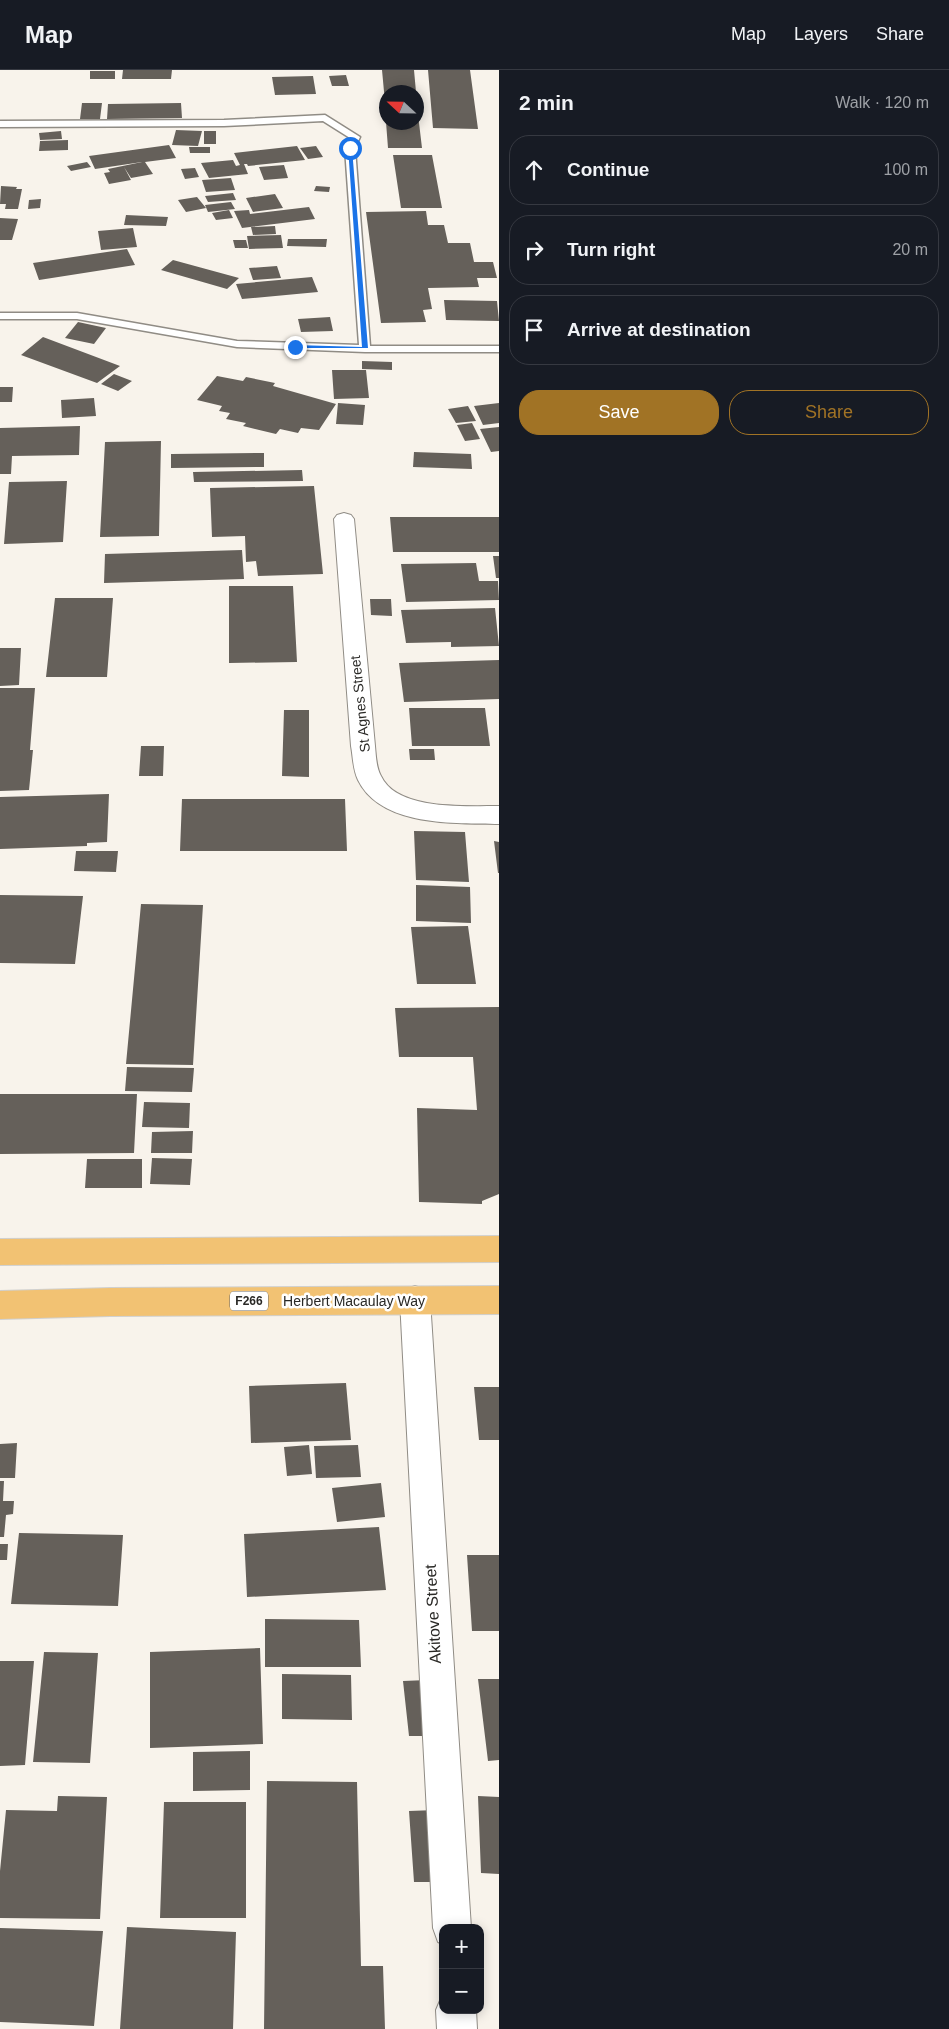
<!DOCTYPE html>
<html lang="en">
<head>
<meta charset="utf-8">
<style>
	:root { --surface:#171b24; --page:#20242c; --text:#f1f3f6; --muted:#9ea1a6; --line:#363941; --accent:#a17325 }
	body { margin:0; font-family:Helvetica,sans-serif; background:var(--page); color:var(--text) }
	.controls { position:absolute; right:15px; bottom:15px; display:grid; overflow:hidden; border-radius:10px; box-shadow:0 2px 12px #0003 }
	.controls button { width:45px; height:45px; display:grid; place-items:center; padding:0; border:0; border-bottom:1px solid var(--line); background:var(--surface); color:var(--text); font:25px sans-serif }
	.compass { position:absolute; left:379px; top:15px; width:45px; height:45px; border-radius:50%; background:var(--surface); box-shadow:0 2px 12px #0003; rotate:292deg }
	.stop { position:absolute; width:15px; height:15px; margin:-11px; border:4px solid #1a73e8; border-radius:50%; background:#fff }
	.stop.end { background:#1a73e8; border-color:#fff; box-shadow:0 1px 5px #0008 }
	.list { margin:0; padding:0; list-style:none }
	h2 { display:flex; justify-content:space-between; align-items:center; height:65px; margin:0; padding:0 20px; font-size:21px }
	h2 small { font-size:16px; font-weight:400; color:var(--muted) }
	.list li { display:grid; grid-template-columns:32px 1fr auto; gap:15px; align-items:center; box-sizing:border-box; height:70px; margin:0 10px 10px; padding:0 10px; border:1px solid var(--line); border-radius:20px }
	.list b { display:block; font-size:19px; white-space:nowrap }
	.list em { font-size:16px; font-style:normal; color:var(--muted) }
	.actions { display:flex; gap:10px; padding:15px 20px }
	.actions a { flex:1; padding:11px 0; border:1px solid var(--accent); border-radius:20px; text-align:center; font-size:18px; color:var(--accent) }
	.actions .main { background:var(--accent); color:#fff }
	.icon { flex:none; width:28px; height:28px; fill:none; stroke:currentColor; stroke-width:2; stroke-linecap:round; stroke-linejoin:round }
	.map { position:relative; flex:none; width:499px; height:1959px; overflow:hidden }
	header { display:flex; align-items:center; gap:30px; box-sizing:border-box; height:70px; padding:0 25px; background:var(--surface); border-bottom:1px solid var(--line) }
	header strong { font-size:24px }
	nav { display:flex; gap:28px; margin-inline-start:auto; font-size:18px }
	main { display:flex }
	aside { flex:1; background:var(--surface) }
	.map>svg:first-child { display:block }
	.building { fill:#65605a }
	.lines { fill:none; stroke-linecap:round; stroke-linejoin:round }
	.service-casing { stroke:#908c85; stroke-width:3 }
	.minor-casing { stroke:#908c85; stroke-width:2 }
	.trunk-casing { stroke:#d0d0cf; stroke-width:2 }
	.service { fill:#fff; fill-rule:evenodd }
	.minor { fill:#fff; fill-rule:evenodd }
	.trunk { fill:#f2c273; fill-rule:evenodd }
	.route { fill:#1a73e8 }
	.labels { text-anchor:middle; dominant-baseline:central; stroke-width:5; stroke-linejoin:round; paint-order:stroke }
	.shield { fill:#fff; stroke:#6a6967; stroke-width:1 }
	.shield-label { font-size:12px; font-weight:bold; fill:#2a2926 }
	.street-label { font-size:14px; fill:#2a2926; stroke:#fff }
	.near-street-label { font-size:16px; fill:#2a2926; stroke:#fff }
</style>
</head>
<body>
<header>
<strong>Map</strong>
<nav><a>Map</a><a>Layers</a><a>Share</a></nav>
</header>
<main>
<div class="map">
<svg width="499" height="1959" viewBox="0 0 499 1959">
	<rect width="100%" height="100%" fill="#f8f3eb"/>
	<path class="building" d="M 123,0 L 172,0 L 171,9 L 122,9 Z
		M 382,0 L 414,0 L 416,22 L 386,22 L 386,43 Z
		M 428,0 L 470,0 L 478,59 L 433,58 Z
		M 90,1 L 115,1 L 115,9 L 90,9 Z
		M 346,5 L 349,16 L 332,16 L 329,6 Z
		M 313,6 L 316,24 L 275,25 L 272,7 Z
		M 82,33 L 102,33 L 100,49 L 80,49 Z
		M 181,33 L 182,48 L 107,49 L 108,34 Z
		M 417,36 L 422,78 L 388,78 L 386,52 L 417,52 Z
		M 176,60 L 202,61 L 198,76 L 172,75 Z
		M 61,61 L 62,69 L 40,70 L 39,63 Z
		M 204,61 L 216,61 L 216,74 L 204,74 Z
		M 68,70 L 68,80 L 39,81 L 40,71 Z
		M 169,75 L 176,88 L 145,92 L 153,104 L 131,108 L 124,97 L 131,110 L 109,114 L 104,103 L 110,102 L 108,99 L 142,92 L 95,99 L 89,86 Z
		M 297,76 L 305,90 L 248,96 L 247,94 L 244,94 L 248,104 L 209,108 L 201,93 L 233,90 L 236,96 L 240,95 L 234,83 Z
		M 316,76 L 323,87 L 308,89 L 300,78 Z
		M 189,77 L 210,77 L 210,83 L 190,83 Z
		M 393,85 L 432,85 L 442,138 L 401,138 Z
		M 87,92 L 91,97 L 71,101 L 67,96 Z
		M 284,95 L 288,108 L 264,110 L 259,97 Z
		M 195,98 L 199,107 L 185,109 L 181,99 Z
		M 231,108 L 235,120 L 206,122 L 202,110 Z
		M 1,116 L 17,117 L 16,119 L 22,119 L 18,139 L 5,139 L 6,134 L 0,134 Z
		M 316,116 L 330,117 L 329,122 L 314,121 Z
		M 233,123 L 236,130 L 208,132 L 205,126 Z
		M 275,124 L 283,138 L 253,142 L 246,128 Z
		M 197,127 L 206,138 L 186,142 L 178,130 Z
		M 41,129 L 40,138 L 28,139 L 29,130 Z
		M 231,132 L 235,139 L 208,142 L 205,135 Z
		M 309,137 L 315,149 L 242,158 L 234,141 L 249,140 L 250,144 Z
		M 229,140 L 233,148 L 216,150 L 212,143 Z
		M 426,141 L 428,155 L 444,155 L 448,173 L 470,173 L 474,192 L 493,192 L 497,208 L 477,208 L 479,217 L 428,218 L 432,239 L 423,240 L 426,252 L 381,253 L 366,142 Z
		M 126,145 L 168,147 L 166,156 L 124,155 Z
		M 0,148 L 18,149 L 12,170 L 0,170 Z
		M 275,156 L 276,164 L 253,165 L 251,157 Z
		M 133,158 L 137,177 L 101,180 L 98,161 Z
		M 281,165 L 283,178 L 249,179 L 247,166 Z
		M 288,169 L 327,169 L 326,177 L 287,176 Z
		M 233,170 L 246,170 L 248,178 L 235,178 Z
		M 127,179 L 135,195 L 39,210 L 33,193 Z
		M 173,190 L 239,208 L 227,219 L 161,200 Z
		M 277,196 L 281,208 L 253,210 L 249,198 Z
		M 312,207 L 318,222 L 242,229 L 236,214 Z
		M 444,230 L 497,231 L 499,251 L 446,250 Z
		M 330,247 L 333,261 L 301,262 L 298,249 Z
		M 78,252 L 106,258 L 94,274 L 65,268 Z
		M 43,267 L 120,296 L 97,313 L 21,285 Z
		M 362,291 L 392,292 L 392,300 L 362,299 Z
		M 332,300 L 366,300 L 369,328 L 334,329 Z
		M 114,304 L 132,311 L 118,321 L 101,314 Z
		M 217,306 L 243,311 L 246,307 L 275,313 L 273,316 L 336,334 L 319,360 L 301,358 L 298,363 L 280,359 L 276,364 L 243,356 L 246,353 L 226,349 L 230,343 L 219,341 L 222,336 L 197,330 Z
		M 0,317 L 13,317 L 12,332 L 0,332 Z
		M 94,328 L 96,346 L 62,348 L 61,330 Z
		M 338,333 L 365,335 L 363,355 L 336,354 Z
		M 499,333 L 499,353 L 483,355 L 474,336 Z
		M 468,336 L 476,351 L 456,353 L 448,339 Z
		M 472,353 L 480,369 L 465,371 L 457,355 Z
		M 80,356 L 79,385 L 12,386 L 11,404 L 0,404 L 0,358 Z
		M 499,357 L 499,381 L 491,382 L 480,359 Z
		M 161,371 L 159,466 L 100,467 L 105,372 Z
		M 414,382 L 471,384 L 472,399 L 413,397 Z
		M 264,383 L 264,397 L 171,398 L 171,384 Z
		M 302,400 L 303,411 L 194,412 L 193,402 Z
		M 67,411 L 63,472 L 4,474 L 9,412 Z
		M 314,416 L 323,504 L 258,506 L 256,491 L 246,492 L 245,466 L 212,467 L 210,418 Z
		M 390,447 L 499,447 L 499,482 L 393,482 Z
		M 242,480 L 244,509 L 104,513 L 105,484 Z
		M 493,486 L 499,486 L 499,508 L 496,508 Z
		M 476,493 L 479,511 L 498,511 L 499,530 L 406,532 L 401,494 Z
		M 229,516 L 293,516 L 297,592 L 229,593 Z
		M 55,528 L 113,528 L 107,607 L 46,607 Z
		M 370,529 L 391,529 L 392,546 L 371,545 Z
		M 495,538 L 499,576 L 451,577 L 451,572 L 406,573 L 401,540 Z
		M 0,578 L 21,578 L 19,615 L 0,616 Z
		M 499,590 L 499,629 L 404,632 L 399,593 Z
		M 0,618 L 35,618 L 30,680 L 33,680 L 29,720 L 0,721 Z
		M 409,638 L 485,638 L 490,676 L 412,676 Z
		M 284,640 L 309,640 L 309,707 L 282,706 Z
		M 141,676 L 164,676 L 163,706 L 139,706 Z
		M 409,679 L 434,679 L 435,690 L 410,690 Z
		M 109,724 L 107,772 L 87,773 L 87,776 L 0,779 L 0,727 Z
		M 182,729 L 345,729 L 347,781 L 180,781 Z
		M 414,761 L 465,762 L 469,812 L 416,810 Z
		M 494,771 L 499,772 L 499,803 L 498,803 Z
		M 76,781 L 118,781 L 116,802 L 74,801 Z
		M 416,815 L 470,817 L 471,853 L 416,851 Z
		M 0,825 L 83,826 L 75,894 L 0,893 Z
		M 141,834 L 203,835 L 193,995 L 126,994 Z
		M 468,856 L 476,914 L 417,914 L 411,857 Z
		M 499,937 L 499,1124 L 482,1131 L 482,1134 L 419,1132 L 417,1038 L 477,1040 L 473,987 L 399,987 L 395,938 Z
		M 127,997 L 194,998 L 192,1022 L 125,1021 Z
		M 0,1024 L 137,1024 L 134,1083 L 0,1084 Z
		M 144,1032 L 190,1033 L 189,1058 L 142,1057 Z
		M 193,1061 L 192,1083 L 151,1083 L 152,1062 Z
		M 152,1088 L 192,1089 L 190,1115 L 150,1114 Z
		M 87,1089 L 142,1089 L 142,1118 L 85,1118 Z
		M 346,1313 L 351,1370 L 251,1373 L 249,1316 Z
		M 474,1317 L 499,1317 L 499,1370 L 479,1370 Z
		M 17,1373 L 15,1408 L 0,1408 L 0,1374 Z
		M 309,1375 L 312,1404 L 287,1406 L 284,1377 Z
		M 358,1375 L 361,1407 L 316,1408 L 314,1376 Z
		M 0,1411 L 4,1411 L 3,1431 L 14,1431 L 13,1444 L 6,1445 L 4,1467 L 0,1467 Z
		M 381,1413 L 385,1447 L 337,1452 L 332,1418 Z
		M 379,1457 L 386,1520 L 247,1527 L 244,1464 Z
		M 19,1463 L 123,1465 L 118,1536 L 11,1534 Z
		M 0,1474 L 8,1474 L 7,1490 L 0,1490 Z
		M 467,1485 L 499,1485 L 499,1561 L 472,1561 Z
		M 265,1549 L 359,1550 L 361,1597 L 265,1597 Z
		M 260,1578 L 263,1674 L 150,1678 L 150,1582 Z
		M 44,1582 L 98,1583 L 90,1693 L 33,1692 Z
		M 0,1591 L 34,1591 L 25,1695 L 0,1696 Z
		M 282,1604 L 351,1605 L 352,1650 L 282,1649 Z
		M 478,1609 L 499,1609 L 499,1690 L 488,1691 Z
		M 427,1610 L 433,1666 L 409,1666 L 403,1611 Z
		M 250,1681 L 250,1720 L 193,1721 L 193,1682 Z
		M 267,1711 L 357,1712 L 361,1896 L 383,1896 L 385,1959 L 264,1959 Z
		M 58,1726 L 107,1727 L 100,1849 L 0,1848 L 0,1801 L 6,1740 L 57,1741 Z
		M 478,1726 L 499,1727 L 499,1804 L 481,1803 Z
		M 164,1732 L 246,1732 L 246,1848 L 160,1848 Z
		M 436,1740 L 441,1812 L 414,1812 L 409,1741 Z
		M 127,1857 L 236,1862 L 233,1959 L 120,1959 Z
		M 0,1858 L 103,1861 L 94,1956 L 0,1952 Z"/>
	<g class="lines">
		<g class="service-casing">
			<path id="service" d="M 325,45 L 360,67 L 355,78 L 370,276 L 499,276 L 499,282 L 365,282 L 237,277 L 77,249 L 0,249 L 0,243 L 77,243 L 237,271 L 359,275 L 345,78 L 350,68 L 323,51 L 224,56 L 0,57 L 0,51 L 224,50 Z"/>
		</g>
		<g class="minor-casing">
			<path id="minor" d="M 344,443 L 351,445 L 354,449 L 375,676 C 376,686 376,697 381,706 C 397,741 467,736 499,736 L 499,754 C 455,753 381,757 358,710 C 353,700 353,687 351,676 L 334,449 L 337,445 Z
				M 415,1216 L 426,1220 L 430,1230 L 471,1858 L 443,1858 L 443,1874 L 438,1872 L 433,1858 L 400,1230 L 404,1220 Z
				M 442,1926 L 443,1940 L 476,1940 L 477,1959 L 437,1959 L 436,1940 Z"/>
		</g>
		<g class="trunk-casing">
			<path id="trunk" d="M 499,1166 L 499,1192 L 0,1195 L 0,1169 Z
				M 499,1216 L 499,1244 L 110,1246 L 0,1249 L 0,1221 L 110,1218 Z"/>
		</g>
		<use href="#service" class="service"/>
		<use href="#minor" class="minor"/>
		<use href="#trunk" class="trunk"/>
	</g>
	<path class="route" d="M 348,77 L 352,78 L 368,278 L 293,278 L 295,275 L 362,277 Z"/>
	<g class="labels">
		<rect class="shield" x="230" y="1221.5" width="38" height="19" rx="4"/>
		<g class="shield-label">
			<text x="249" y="1231">F266</text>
		</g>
		<g class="street-label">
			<text transform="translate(360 634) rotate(-96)">St Agnes Street</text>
			<text x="354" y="1231">Herbert Macaulay Way</text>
		</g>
		<g class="near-street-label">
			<text transform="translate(433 1544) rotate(-93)">Akitove Street</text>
		</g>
	</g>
</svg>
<div class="controls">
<button>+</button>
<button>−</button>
</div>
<svg class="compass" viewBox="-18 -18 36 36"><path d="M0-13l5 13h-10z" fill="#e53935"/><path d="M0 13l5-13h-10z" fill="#9ea1a6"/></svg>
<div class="stop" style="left:350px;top:78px"></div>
<div class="stop end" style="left:295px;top:277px"></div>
</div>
<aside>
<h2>2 min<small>Walk · 120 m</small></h2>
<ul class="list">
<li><svg class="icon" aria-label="ahead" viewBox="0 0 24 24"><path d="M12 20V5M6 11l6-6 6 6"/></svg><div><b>Continue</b></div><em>100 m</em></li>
<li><svg class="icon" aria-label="right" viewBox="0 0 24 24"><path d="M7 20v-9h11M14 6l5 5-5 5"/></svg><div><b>Turn right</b></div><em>20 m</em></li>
<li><svg class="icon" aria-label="arrive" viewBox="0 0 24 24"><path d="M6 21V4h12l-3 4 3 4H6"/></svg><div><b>Arrive at destination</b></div></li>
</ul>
<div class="actions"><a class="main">Save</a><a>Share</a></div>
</aside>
</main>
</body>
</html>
